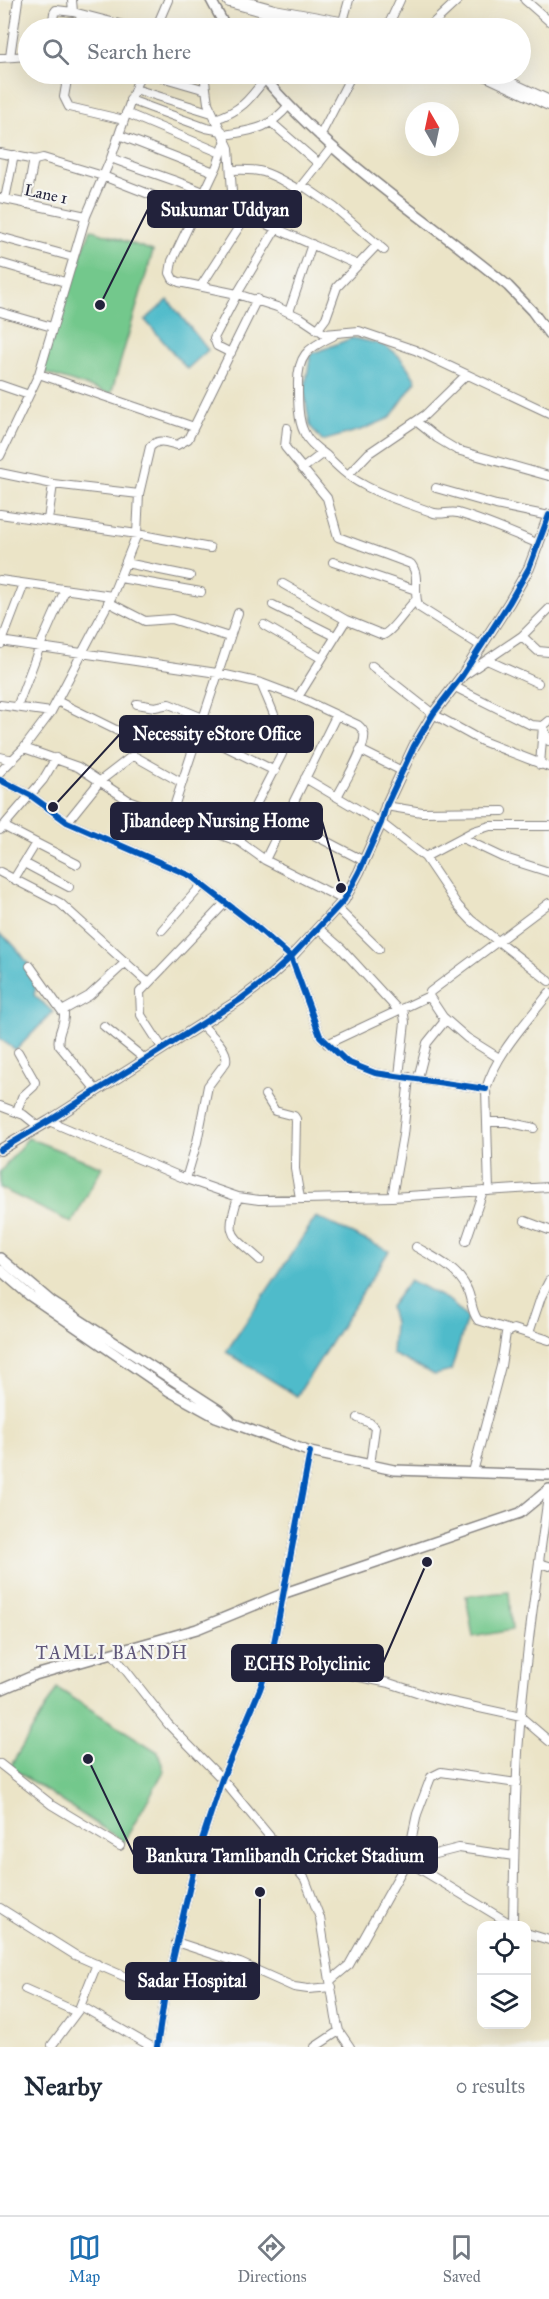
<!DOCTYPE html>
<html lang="en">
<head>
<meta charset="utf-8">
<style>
	:root { --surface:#fff; --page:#f6f6f7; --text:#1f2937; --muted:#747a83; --line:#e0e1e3; --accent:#1f6fb2 }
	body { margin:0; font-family:"IM FELL Great Primer",serif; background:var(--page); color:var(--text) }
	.controls { position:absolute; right:18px; bottom:18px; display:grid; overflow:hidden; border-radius:12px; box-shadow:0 6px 24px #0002 }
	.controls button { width:54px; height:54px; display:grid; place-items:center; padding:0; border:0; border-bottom:2px solid var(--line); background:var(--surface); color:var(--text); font:30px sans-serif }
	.compass { position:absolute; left:405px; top:102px; width:54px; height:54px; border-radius:50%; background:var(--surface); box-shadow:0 6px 24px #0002; rotate:351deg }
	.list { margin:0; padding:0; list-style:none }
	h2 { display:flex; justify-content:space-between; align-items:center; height:78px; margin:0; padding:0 24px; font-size:26px }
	h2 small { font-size:20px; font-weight:400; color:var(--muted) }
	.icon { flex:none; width:33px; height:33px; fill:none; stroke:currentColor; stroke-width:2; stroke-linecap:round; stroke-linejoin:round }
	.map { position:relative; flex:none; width:549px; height:2047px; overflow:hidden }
	.search { position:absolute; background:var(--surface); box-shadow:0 6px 24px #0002; left:18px; right:18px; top:18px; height:66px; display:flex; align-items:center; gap:15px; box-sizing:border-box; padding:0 21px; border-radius:33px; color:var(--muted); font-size:22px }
	.sheet { height:168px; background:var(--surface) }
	nav { display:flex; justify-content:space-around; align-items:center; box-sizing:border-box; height:84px; border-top:2px solid var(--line); background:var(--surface); font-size:16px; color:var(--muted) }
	nav a { display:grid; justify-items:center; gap:3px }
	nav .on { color:var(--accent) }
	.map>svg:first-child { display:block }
	.green { fill:#73c88c; stroke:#4a7564; stroke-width:1.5 }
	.water { fill:#4fbbca; stroke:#386e82; stroke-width:1.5 }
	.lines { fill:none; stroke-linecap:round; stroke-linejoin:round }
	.minor-casing { stroke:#868381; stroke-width:10 }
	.tertiary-casing { stroke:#868381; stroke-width:12 }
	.trunk-casing { stroke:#868381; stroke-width:16 }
	.minor { stroke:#fff; stroke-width:8 }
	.tertiary { stroke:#fff; stroke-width:9 }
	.trunk { stroke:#fff; stroke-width:14 }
	.cycleway-casing { stroke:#f6f6f2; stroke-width:10 }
	.cycleway { stroke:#0057b8; stroke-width:6 }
	.labels { text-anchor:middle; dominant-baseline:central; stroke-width:4.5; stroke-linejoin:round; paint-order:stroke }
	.street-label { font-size:16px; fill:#22223b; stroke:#f6f6f2 }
	.neighbourhood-label { font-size:18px; letter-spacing:1.5px; fill:#5e5679; stroke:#f6f6f2 }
	.leader { fill:none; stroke:#22223b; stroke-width:2 }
	.callout-dot { fill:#22223b; stroke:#f6f6f2; stroke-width:2 }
	.callout { fill:#22223b; stroke:#22223b; stroke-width:2 }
	.callout-label { font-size:18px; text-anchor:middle; font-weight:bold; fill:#fff }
</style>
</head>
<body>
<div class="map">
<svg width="549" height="2047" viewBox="0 0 549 2047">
	<rect width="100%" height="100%" fill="#f6f6f2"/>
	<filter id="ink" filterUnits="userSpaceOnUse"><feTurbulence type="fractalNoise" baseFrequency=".0167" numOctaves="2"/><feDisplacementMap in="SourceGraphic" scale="12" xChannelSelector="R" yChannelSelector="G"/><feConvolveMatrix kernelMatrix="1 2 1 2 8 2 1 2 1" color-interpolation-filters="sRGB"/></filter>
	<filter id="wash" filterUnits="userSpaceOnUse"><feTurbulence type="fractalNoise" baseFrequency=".008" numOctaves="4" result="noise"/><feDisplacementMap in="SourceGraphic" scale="24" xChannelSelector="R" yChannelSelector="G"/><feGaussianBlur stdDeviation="1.35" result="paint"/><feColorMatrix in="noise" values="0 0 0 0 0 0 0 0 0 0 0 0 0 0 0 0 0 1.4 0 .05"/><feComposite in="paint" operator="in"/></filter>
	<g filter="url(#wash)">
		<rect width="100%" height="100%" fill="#ebe4c7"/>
		<path class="green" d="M 91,229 L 153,251 L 111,394 L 42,372 L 76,267 Z
			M 28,1138 L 102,1167 L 72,1223 L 0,1188 L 0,1172 Z
			M 509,1592 L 512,1630 L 473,1637 L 466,1596 Z
			M 57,1688 L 158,1752 L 164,1771 L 124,1842 L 10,1767 Z"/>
		<path class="water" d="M 168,300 L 208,350 L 187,369 L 145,320 Z
			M 352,338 C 389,345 397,347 416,381 L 390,418 L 364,429 L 322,441 L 310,426 L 304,392 L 311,354 Z
			M 0,934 C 12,940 32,966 36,980 C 37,984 35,991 34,995 L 53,1012 L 16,1050 L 0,1039 Z
			M 316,1217 L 389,1251 L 297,1396 L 226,1352 Z
			M 410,1280 L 450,1301 L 467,1318 L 451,1371 L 435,1375 L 392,1354 L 394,1323 L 390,1307 Z"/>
	</g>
	<g filter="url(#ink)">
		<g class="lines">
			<g class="minor-casing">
				<path id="minor" d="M 72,0 L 73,12 L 135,28
					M 525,0 L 549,21
					M 342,25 L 349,0
					M 52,28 L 54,13 L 56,10 L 73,12
					M 78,28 L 81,15
					M 156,28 L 168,0
					M 387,28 L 400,0
					M 428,28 L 458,0
					M 10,57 L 18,0
					M 0,58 L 28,56
					M 68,74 L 64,97 L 69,107 L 124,120
					M 151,74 L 206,90
					M 204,74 L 208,103 L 229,148 L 233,206 L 241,213 L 358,265
					M 220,74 L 232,74
					M 135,89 L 212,113
					M 130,100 L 206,128 L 222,131
					M 126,113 L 221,153
					M 215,119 C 241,111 249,100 265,79
					M 272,123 L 319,164
					M 119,135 L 214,172
					M 224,135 C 254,130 268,130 289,105
					M 320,136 L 352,74
					M 226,140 L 217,166 L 172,261 L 170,273 L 173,279 L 179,282 L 237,294 L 302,185 L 332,147
					M 0,153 L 35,160
					M 111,158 C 152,174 194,185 233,206
					M 231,170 C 266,168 270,174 299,190
					M 302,185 L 334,207 L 384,250
					M 0,198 L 86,216
					M 5,199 L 14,155
					M 26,204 L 33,164 L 35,160 L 43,158 L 103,176 L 195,212
					M 0,237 L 73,257
					M 0,263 L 65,282
					M 201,286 L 246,216
					M 0,312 L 52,327
					M 289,312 L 312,244
					M 317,330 L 326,318 L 337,287 L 378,244
					M 333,336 C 307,348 297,356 298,387 C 298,401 298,420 304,432 C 308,442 318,449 326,455 C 337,466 348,477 362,484 C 384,497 411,504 434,513 C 443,515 449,511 458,513 C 486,521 512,533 539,544
					M 231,353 L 217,346 L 214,338 L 237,294 L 277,307 L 301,318 L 325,334 L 359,331 L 415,350 L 549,413
					M 39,374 L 194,427
					M 0,385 L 29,395
					M 417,422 L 437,438 L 457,450 L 549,476
					M 287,428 L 285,447 L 327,498 L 338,537 L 411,564 C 421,577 412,593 419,607 L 481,646
					M 0,456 L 39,374 L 86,216 L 111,158 L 140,74
					M 302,469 L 323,453
					M 0,473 L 53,484 L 139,494 L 150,447 C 159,438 166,442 177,445 L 188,439 L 257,299
					M 348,475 L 369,453 L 425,415 L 466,375
					M 436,488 L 496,505 L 549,516
					M 0,514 L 137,534 L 210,548
					M 48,520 L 53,484
					M 333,562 L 416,590
					M 126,563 L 190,576
					M 120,578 L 201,592
					M 0,580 L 112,596
					M 283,584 L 346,620 L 383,635 C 393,631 405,610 416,600
					M 108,602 L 145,621 L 172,619 L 229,637
					M 273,605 L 335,636
					M 238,613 L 171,816 L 240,842 L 265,860 L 344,900
					M 264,625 L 321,658
					M 522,636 L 538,651 L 549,652
					M 0,641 L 217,673 L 261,683 L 298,697 L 358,725 C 361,728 363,729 364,733 C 367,747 344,783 337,797
					M 1,644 L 24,584
					M 487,660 L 538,683
					M 372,666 L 433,714 L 482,741 L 549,767
					M 463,676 L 522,636 L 549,609
					M 453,686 L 531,725 L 543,726 L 549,721
					M 298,697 L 346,620
					M 57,701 L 118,731
					M 137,704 L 155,707 L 169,704 L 203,718
					M 0,705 L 51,712
					M 17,707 L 40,646 L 65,590
					M 543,727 L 549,741
					M 198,733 L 275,771
					M 24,748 L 78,767 L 128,800 L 171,816
					M 360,750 L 402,771
					M 0,757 L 13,760
					M 540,765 L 543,726
					M 0,772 L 24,748 L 51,712 L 112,596 L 137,534 L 139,494
					M 305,778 L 381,823 L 425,857 L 458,906 L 471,920 L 549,981
					M 0,780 L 30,795 L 67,822 L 191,876 L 252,923 L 291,957 L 320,1036 L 347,1062 L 375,1073 L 486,1089
					M 386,806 L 422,812 L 503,811
					M 285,820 L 364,861
					M 67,822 L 100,781 L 131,757 L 136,757 L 182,783
					M 3,826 L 77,864
					M 0,830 L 43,780 L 56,758
					M 462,838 L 502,857 L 549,872
					M 240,842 L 249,818 L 282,754 C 284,731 269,704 261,683
					M 425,857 L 474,831 L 490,826 L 549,826
					M 265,860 L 336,716
					M 24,863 L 69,887
					M 0,872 L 60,903 L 147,982
					M 14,879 L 36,843
					M 337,908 L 379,949
					M 318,928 L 341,948 L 398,1010
					M 162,930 L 202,885
					M 30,966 L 64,1014 C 65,1025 56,1035 59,1045 L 97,1091
					M 62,1011 L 89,996 L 126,962
					M 443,1017 L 467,1038 L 499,1058
					M 104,1026 L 146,1060
					M 327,1044 L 429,996
					M 163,1049 L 141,1015 L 140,992 L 225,903
					M 399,1076 L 405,1022 L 403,1008
					M 418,1078 L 427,1043 L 444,1022 L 443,1017 L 429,996 L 430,992 L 549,903
					M 265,1095 L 275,1111 L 294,1116 L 296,1119 L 295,1169 L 300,1198
					M 0,1106 L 24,1115 L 39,1127
					M 17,1111 L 22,1097 L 34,1086 L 35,1082 L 18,1052
					M 49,1121 L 186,1179 L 238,1197 L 259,1200 L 392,1197 L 549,1187
					M 487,1122 L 507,1122 L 534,1128
					M 186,1179 L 197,1142 L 208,1086 L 226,1062 C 229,1049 210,1034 202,1025
					M 489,1191 L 486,1089 C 497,1052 527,1022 549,993
					M 238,1197 C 225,1238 231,1233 260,1260
					M 392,1197 L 403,1135 L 409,1077
					M 525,1221 L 549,1230
					M 466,1241 L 483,1191
					M 416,1247 C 433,1257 459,1269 467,1289 C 472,1299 471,1312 478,1320 L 510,1330
					M 529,1333 L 541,1297 L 549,1281
					M 358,1418 L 370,1423 L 375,1428 L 370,1465
					M 473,1472 L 501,1366 L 506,1333 L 514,1329 L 549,1340
					M 539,1563 L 549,1566
					M 113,1654 L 168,1724 L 222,1779 L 305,1879 L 320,1918 L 336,2018 L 339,2031 L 350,2047
					M 272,1654 L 325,1670 L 389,1683 L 438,1699 L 521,1717 L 549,1741
					M 0,1764 L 52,1805 L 120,1846
					M 0,1908 L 75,1955 L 165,1994
					M 514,1926 L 407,1861 L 417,1814 L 431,1777 L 441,1772 L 517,1783
					M 516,1926 L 513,1921 C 514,1864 515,1808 518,1752 C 524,1664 537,1577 549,1489
					M 526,1933 L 549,1940
					M 176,1942 L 240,1963 L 294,1987 L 308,1989 L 332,1987
					M 331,1980 L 349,1965 L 407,1861 L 459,1848 L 514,1856
					M 25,1989 L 77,2012
					M 81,2006 L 152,2047
					M 52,2045 L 79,2009 L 97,1964
					M 157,2047 L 165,1994 L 197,1855 L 222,1779 L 260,1689 L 272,1654 L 310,1452
					M 315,2047 L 339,2031"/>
			</g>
			<g class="tertiary-casing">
				<path id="tertiary" d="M 211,0 L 226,28
					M 261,74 C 330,158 425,217 508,286 L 532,311 L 549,334
					M 0,1150 L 49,1121 L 241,999 L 266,980 L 291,957 L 344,900 L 359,872 L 381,823 L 386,806 L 414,746 L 433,714 L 462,676 L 509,603 L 529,568 L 549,515
					M 0,1258 L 52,1302 L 219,1410 L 230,1420
					M 0,1270 L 29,1295 L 169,1391 L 216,1417 L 310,1452 L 394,1470 L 549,1475
					M 0,1690 L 35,1675 L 197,1629 L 282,1594 L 520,1513 L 549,1489"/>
			</g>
			<g class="trunk-casing">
				<path id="trunk" d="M 230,0 L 274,12 L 362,28
					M 487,74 L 549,103"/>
			</g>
			<use href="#minor" class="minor"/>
			<use href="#tertiary" class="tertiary"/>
			<use href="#trunk" class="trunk"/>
			<g class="cycleway-casing">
				<path id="cycleway" d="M 0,780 L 30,795 L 67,822 L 191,876 L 252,923 L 291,957 L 320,1036 L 347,1062 L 375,1073 L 486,1089
					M 0,1150 L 49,1121 L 241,999 L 266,980 L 291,957 L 344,900 L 359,872 L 381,823 L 386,806 L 414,746 L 433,714 L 462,676 L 509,603 L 529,568 L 549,515
					M 157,2047 L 165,1994 L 197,1855 L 222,1779 L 260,1689 L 272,1654 L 310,1452"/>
			</g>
			<use href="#cycleway" class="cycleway"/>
		</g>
	</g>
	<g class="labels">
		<g class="street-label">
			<text transform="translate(46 194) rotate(12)">Lane 1</text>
		</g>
		<g class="neighbourhood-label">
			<text x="112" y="1653">TAMLI BANDH</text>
		</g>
	</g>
	<path class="leader" d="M100 305L148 209M53 807L120 734M341 888L322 821M427 1562L383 1663M88 1759L134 1855M260 1892L259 1981"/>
	<g class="callout-dot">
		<circle cx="100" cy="305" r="6"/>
		<circle cx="53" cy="807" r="6"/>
		<circle cx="341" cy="888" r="6"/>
		<circle cx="427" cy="1562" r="6"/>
		<circle cx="88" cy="1759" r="6"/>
		<circle cx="260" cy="1892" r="6"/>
	</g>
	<g class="callout">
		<rect x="148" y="191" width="153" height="36" rx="6"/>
		<rect x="120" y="716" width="193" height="36" rx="6"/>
		<rect x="111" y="803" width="211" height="36" rx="6"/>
		<rect x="232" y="1645" width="151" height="36" rx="6"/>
		<rect x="134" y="1837" width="303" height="36" rx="6"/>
		<rect x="126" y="1963" width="133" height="36" rx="6"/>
	</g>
	<g class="callout-label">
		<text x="225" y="216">Sukumar Uddyan</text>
		<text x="217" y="740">Necessity eStore Office</text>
		<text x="216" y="827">Jibandeep Nursing Home</text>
		<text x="307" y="1670">ECHS Polyclinic</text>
		<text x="285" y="1862">Bankura Tamlibandh Cricket Stadium</text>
		<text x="192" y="1987">Sadar Hospital</text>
	</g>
</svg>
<div class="controls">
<button><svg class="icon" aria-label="locate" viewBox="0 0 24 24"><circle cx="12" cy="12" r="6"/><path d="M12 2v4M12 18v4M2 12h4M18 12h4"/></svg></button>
<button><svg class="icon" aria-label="layers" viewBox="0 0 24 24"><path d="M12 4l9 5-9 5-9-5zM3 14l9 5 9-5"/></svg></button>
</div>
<svg class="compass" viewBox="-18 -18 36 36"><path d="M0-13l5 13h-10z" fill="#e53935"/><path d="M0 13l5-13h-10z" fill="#747a83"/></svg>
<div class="search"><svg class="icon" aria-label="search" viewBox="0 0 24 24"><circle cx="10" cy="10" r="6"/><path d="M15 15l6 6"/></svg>Search here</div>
</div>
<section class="sheet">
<h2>Nearby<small>0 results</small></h2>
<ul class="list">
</ul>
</section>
<nav>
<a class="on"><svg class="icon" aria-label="map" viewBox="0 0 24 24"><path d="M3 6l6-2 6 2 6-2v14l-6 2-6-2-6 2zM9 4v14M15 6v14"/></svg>Map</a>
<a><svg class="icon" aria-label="directions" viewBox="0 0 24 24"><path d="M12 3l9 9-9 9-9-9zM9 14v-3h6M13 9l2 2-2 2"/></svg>Directions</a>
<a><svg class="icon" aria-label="saved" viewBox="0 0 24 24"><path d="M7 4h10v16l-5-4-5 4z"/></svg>Saved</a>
</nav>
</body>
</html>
